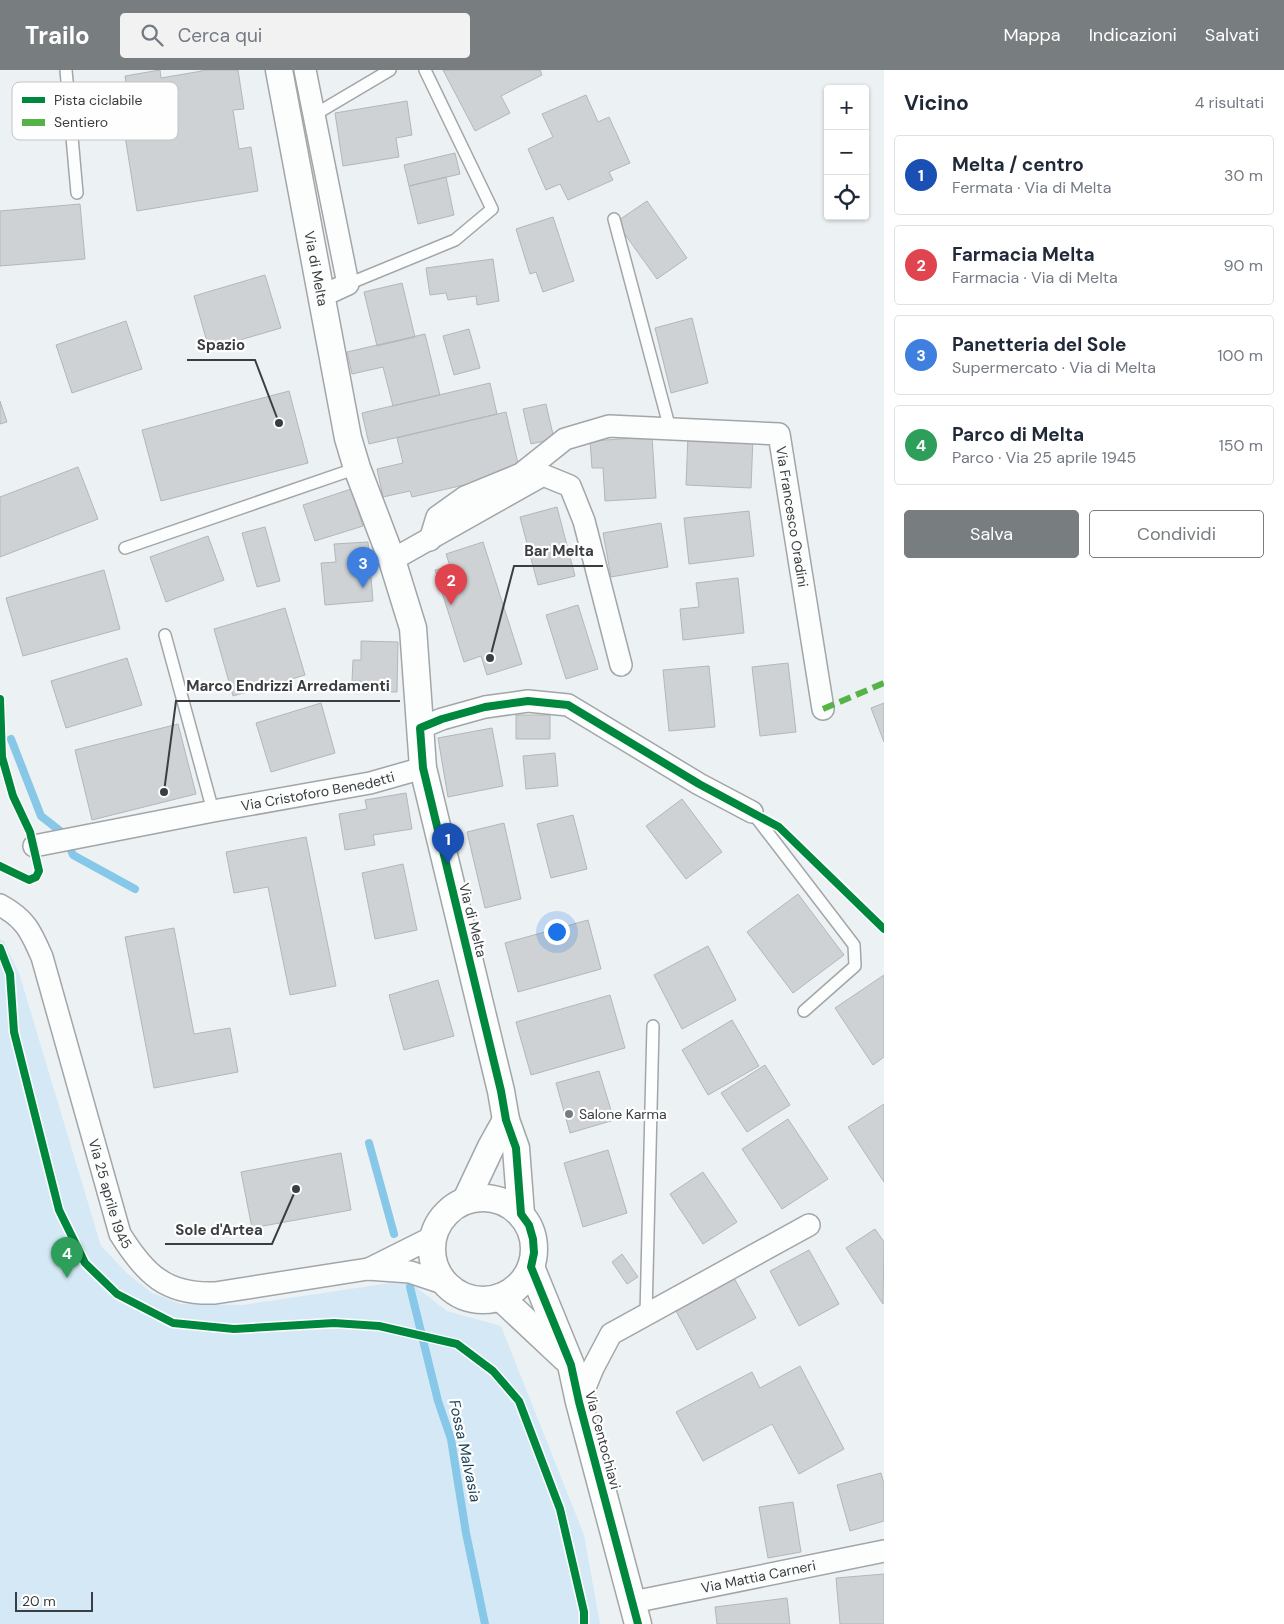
<!DOCTYPE html>
<html lang="it">
<head>
<meta charset="utf-8">
<style>
	:root { --surface:#fff; --page:#f2f2f3; --text:#1f2937; --muted:#747a83; --line:#e0e1e3; --accent:#787d7f }
	body { margin:0; font-family:"DM Sans",sans-serif; background:var(--page); color:var(--text) }
	.controls { position:absolute; right:15px; top:15px; display:grid; overflow:hidden; border-radius:5px; box-shadow:0 1px 4px #0004 }
	.controls button { width:45px; height:45px; display:grid; place-items:center; padding:0; border:0; border-bottom:1px solid var(--line); background:var(--surface); color:var(--text); font:25px sans-serif }
	.scale { position:absolute; left:15px; bottom:12px; width:78px; box-sizing:border-box; padding-left:5px; border:2px solid #3a3e40; border-top:0; font-size:14px; line-height:18px; white-space:nowrap; color:#3a3e40; -webkit-text-stroke:4px #fefefe; paint-order:stroke }
	.you { position:absolute; left:556px; top:861px; width:18px; height:18px; margin:-12px; border:4px solid #fff; border-radius:50%; background:#1a73e8; box-shadow:0 0 0 8px #1a73e833 }
	.badge { display:grid; place-items:center; width:32px; height:32px; border-radius:50%; background:var(--accent); color:#fff; font-size:16px; font-weight:700 }
	.pin { position:absolute; translate:-50% -41px; filter:drop-shadow(0 1px 2px #0008) }
	.pin::after { content:''; position:absolute; top:26px; width:18px; height:15px; background:inherit; clip-path:polygon(0 0,100% 0,50% 100%) }
	.list { margin:0; padding:0; list-style:none }
	h2 { display:flex; justify-content:space-between; align-items:center; height:65px; margin:0; padding:0 20px; font-size:21px }
	h2 small { font-size:16px; font-weight:400; color:var(--muted) }
	.list li { display:grid; grid-template-columns:32px 1fr auto; gap:15px; align-items:center; box-sizing:border-box; height:80px; margin:0 10px 10px; padding:0 10px; border:1px solid var(--line); border-radius:5px }
	.list b { display:block; font-size:19px; white-space:nowrap }
	.list p { margin:0; font-size:16px; white-space:nowrap; color:var(--muted) }
	.list em { font-size:16px; font-style:normal; color:var(--muted) }
	.actions { display:flex; gap:10px; padding:15px 20px }
	.actions a { flex:1; padding:11px 0; border:1px solid var(--accent); border-radius:5px; text-align:center; font-size:18px; color:var(--accent) }
	.actions .main { background:var(--accent); color:#fff }
	.icon { flex:none; width:28px; height:28px; fill:none; stroke:currentColor; stroke-width:2; stroke-linecap:round; stroke-linejoin:round }
	.map { position:relative; flex:none; width:884px; height:1554px; overflow:hidden }
	header { display:flex; align-items:center; gap:30px; box-sizing:border-box; height:70px; padding:0 25px; background:var(--accent); color:#fff }
	header strong { font-size:24px }
	nav { display:flex; gap:28px; margin-inline-start:auto; font-size:18px }
	.search { width:350px; height:45px; background:var(--page); display:flex; align-items:center; gap:12px; box-sizing:border-box; padding:0 18px; border-radius:5px; color:var(--muted); font-size:19px }
	main { display:flex }
	aside { flex:1; background:var(--surface) }
	.map>svg:first-child { display:block }
	.green { fill:#d4e9f5 }
	.lines { fill:none; stroke-linecap:round; stroke-linejoin:round }
	.stream { stroke:#87c7e8; stroke-width:8 }
	.building { fill:#ced2d4; stroke:#b3b7b9 }
	.service-casing { stroke:#a2a6a8; stroke-width:14 }
	.minor-casing { stroke:#a2a6a8; stroke-width:24 }
	.tertiary-casing { stroke:#a2a6a8; stroke-width:29 }
	.service { stroke:#fcfdfd; stroke-width:11 }
	.minor { stroke:#fcfdfd; stroke-width:21 }
	.tertiary { stroke:#fcfdfd; stroke-width:26 }
	.quiet { stroke:#56b347; stroke-width:6; stroke-dasharray:12 6; stroke-linecap:butt }
	.cycleway-casing { stroke:#fefefe; stroke-width:11 }
	.cycleway { stroke:#00873e; stroke-width:8 }
	.poi-dot { fill:#787d7f; stroke:#fefefe; stroke-width:2 }
	.labels { text-anchor:middle; dominant-baseline:central; stroke-width:4.5; stroke-linejoin:round; paint-order:stroke }
	.street-label { font-size:14px; fill:#3a3e40; stroke:#fefefe }
	.poi-label { font-size:14px; fill:#3a3e40; stroke:#fefefe; text-anchor:start }
	.water-label { font-size:15px; font-style:italic; fill:#183f53; stroke:#fefefe }
	.key { fill:#fefefe; stroke:#c3c4c5; stroke-width:1 }
	.key-label { font-size:14px; fill:#3a3e40 }
	.leader { fill:none; stroke:#3a3e40; stroke-width:2 }
	.callout-dot { fill:#3a3e40; stroke:#fefefe; stroke-width:2 }
	.callout-label { font-size:15px; text-anchor:middle; font-weight:bold; fill:#3a3e40; stroke:#fefefe; stroke-width:4.5; stroke-linejoin:round; paint-order:stroke }
</style>
</head>
<body>
<header>
<strong>Trailo</strong>
<div class="search"><svg class="icon" aria-label="search" viewBox="0 0 24 24"><circle cx="10" cy="10" r="6"/><path d="M15 15l6 6"/></svg>Cerca qui</div>
<nav><a>Mappa</a><a>Indicazioni</a><a>Salvati</a></nav>
</header>
<main>
<div class="map">
<svg width="884" height="1554" viewBox="0 0 884 1554">
	<rect width="100%" height="100%" fill="#ecf1f4"/>
	<path class="green" d="M 0,869 L 4,872 L 19,903 L 101,1176 L 128,1204 L 152,1223 L 181,1234 L 243,1235 L 390,1213 L 412,1214 L 447,1241 L 501,1256 L 584,1465 L 600,1554 L 0,1554 Z"/>
	<g class="lines">
		<path class="stream" d="M 11,669 L 41,746 L 64,764 L 73,785 L 135,819
			M 369,1073 L 394,1164
			M 410,1217 L 438,1331 L 451,1369 L 466,1463 L 485,1554"/>
	</g>
	<path class="building" d="M 160,0 L 161,8 L 202,1 L 202,0 L 238,0 L 244,39 L 233,40 L 239,79 L 251,77 L 258,121 L 137,141 L 125,66 L 134,65 L 125,6 Z
		M 443,0 L 540,0 L 542,5 L 501,26 L 510,43 L 475,61 Z
		M 586,25 L 598,52 L 609,47 L 630,93 L 609,102 L 613,110 L 568,130 L 560,114 L 546,120 L 528,79 L 553,67 L 542,44 Z
		M 407,31 L 412,65 L 396,68 L 399,87 L 343,96 L 335,43 Z
		M 455,83 L 460,104 L 409,116 L 404,95 Z
		M 446,107 L 454,145 L 418,154 L 409,116 Z
		M 647,131 L 687,188 L 657,209 L 616,152 Z
		M 80,134 L 85,189 L 0,196 L 0,141 Z
		M 553,147 L 574,211 L 543,222 L 536,202 L 530,204 L 516,159 Z
		M 493,189 L 499,231 L 477,235 L 476,226 L 448,230 L 446,223 L 430,225 L 426,198 Z
		M 265,205 L 281,258 L 209,279 L 194,226 Z
		M 402,213 L 415,267 L 377,276 L 364,222 Z
		M 692,248 L 708,313 L 671,323 L 655,258 Z
		M 126,251 L 142,299 L 72,323 L 56,275 Z
		M 469,259 L 480,298 L 454,305 L 443,266 Z
		M 425,264 L 440,325 L 393,336 L 383,297 L 352,304 L 347,282 Z
		M 490,313 L 497,344 L 369,374 L 362,343 Z
		M 289,321 L 308,393 L 161,431 L 142,360 Z
		M 0,331 L 7,352 L 0,354 Z
		M 546,334 L 554,369 L 531,374 L 523,339 Z
		M 506,342 L 520,402 L 412,427 L 410,421 L 383,427 L 377,399 L 403,393 L 397,368 Z
		M 688,365 L 753,368 L 751,418 L 686,415 Z
		M 652,367 L 656,428 L 605,431 L 603,398 L 592,398 L 590,371 Z
		M 78,397 L 98,449 L 0,487 L 0,427 Z
		M 351,419 L 363,456 L 315,471 L 303,435 Z
		M 557,437 L 575,506 L 538,515 L 520,447 Z
		M 749,441 L 754,486 L 689,494 L 684,448 Z
		M 661,453 L 668,497 L 611,507 L 603,463 Z
		M 265,457 L 280,511 L 257,517 L 242,463 Z
		M 208,466 L 224,510 L 166,532 L 150,487 Z
		M 368,472 L 373,531 L 325,535 L 321,493 L 336,492 L 334,474 Z
		M 483,472 L 522,594 L 487,605 L 481,586 L 464,592 L 435,500 L 450,496 L 446,484 Z
		M 104,500 L 120,559 L 23,586 L 6,528 Z
		M 738,508 L 744,563 L 683,570 L 680,539 L 699,537 L 696,513 Z
		M 578,535 L 598,599 L 566,609 L 546,545 Z
		M 285,538 L 305,605 L 233,626 L 214,559 Z
		M 361,571 L 398,572 L 397,622 L 361,621 L 361,611 L 352,611 L 353,590 L 361,590 Z
		M 127,588 L 142,635 L 66,658 L 51,611 Z
		M 788,593 L 796,662 L 760,666 L 752,597 Z
		M 709,596 L 715,657 L 669,661 L 663,600 Z
		M 321,633 L 335,683 L 271,702 L 256,653 Z
		M 884,633 L 884,672 L 871,638 Z
		M 516,645 L 550,645 L 550,669 L 516,669 Z
		M 178,654 L 196,724 L 92,750 L 75,680 Z
		M 492,658 L 503,716 L 448,727 L 438,668 Z
		M 555,683 L 558,716 L 526,719 L 523,686 Z
		M 406,723 L 412,759 L 373,765 L 375,775 L 345,780 L 339,744 L 367,739 L 365,730 Z
		M 682,729 L 722,782 L 686,809 L 646,756 Z
		M 573,745 L 587,799 L 551,808 L 537,754 Z
		M 504,753 L 521,829 L 485,838 L 467,762 Z
		M 306,767 L 336,916 L 290,925 L 268,817 L 234,823 L 226,782 Z
		M 403,794 L 417,860 L 375,869 L 362,803 Z
		M 798,824 L 844,885 L 793,923 L 747,862 Z
		M 588,850 L 601,899 L 518,922 L 505,873 Z
		M 174,858 L 194,964 L 230,958 L 238,1002 L 154,1018 L 125,867 Z
		M 708,876 L 736,930 L 682,959 L 654,905 Z
		M 884,905 L 884,987 L 873,995 L 835,938 Z
		M 438,910 L 454,966 L 404,980 L 389,925 Z
		M 610,925 L 625,978 L 531,1005 L 516,952 Z
		M 732,950 L 759,996 L 708,1025 L 682,980 Z
		M 765,995 L 790,1035 L 747,1062 L 721,1023 Z
		M 599,1001 L 614,1050 L 570,1063 L 556,1013 Z
		M 884,1034 L 884,1112 L 848,1057 Z
		M 788,1049 L 828,1109 L 782,1139 L 742,1079 Z
		M 608,1080 L 627,1143 L 583,1157 L 564,1093 Z
		M 341,1083 L 351,1140 L 252,1158 L 241,1102 Z
		M 703,1102 L 737,1152 L 703,1174 L 670,1124 Z
		M 875,1159 L 884,1172 L 883,1234 L 846,1178 Z
		M 809,1180 L 839,1234 L 799,1256 L 770,1201 Z
		M 622,1184 L 638,1207 L 627,1214 L 612,1192 Z
		M 734,1208 L 756,1248 L 697,1280 L 675,1239 Z
		M 800,1296 L 844,1379 L 799,1404 L 772,1354 L 703,1391 L 676,1342 L 752,1302 L 760,1318 Z
		M 881,1403 L 884,1414 L 884,1451 L 850,1461 L 837,1415 Z
		M 793,1432 L 801,1482 L 768,1488 L 759,1437 Z
		M 884,1504 L 884,1554 L 840,1554 L 836,1508 Z
		M 787,1528 L 790,1554 L 717,1554 L 715,1537 Z"/>
	<g class="lines">
		<g class="service-casing">
			<path id="service" d="M 66,0 L 77,123
				M 314,45 L 390,0
				M 614,149 L 670,359
				M 348,214 L 455,170 L 492,139 L 425,0
				M 125,478 L 357,398
				M 165,565 L 213,741
				M 752,742 L 854,875 L 855,896 L 804,941
				M 646,1245 L 653,956"/>
		</g>
		<g class="minor-casing">
			<g id="minor">
				<path d="M 305,0 L 348,214 L 322,226"/>
				<path id="s1" d="M 430,470 L 437,447 L 465,427 L 521,404 L 565,369 L 609,356 L 779,364 L 823,639"/>
				<path d="M 392,490 L 543,405 L 570,416 L 584,451 L 621,595"/>
				<path d="M 420,658 L 442,649 L 485,637 L 528,631 L 568,635 L 699,714 L 752,742"/>
				<path id="s2" d="M 34,776 L 213,741 L 370,713 L 423,698"/>
				<path id="s3" d="M 0,835 C 26,849 31,862 42,887 L 120,1164 C 145,1204 166,1225 215,1223 L 368,1199 L 410,1202 L 446,1214"/>
				<path d="M 369,1199 L 433,1167"/>
				<path d="M 579,1332 L 593,1298 L 611,1264 L 809,1155"/>
				<path id="s4" d="M 633,1532 L 884,1481"/>
			</g>
		</g>
		<g class="tertiary-casing">
			<g id="tertiary">
				<path id="s5" d="M 279,0 L 348,368 L 357,398 L 392,490 L 413,558 L 423,698 L 501,1021 L 506,1050 L 516,1078 L 521,1144"/>
				<circle cx="483" cy="1179" r="51"/>
				<path d="M 466,1130 L 491,1077 L 506,1050"/>
				<path d="M 531,1197 L 571,1295 L 579,1332 L 638,1554"/>
				<path d="M 500,1227 L 565,1288"/>
			</g>
		</g>
		<use href="#service" class="service"/>
		<use href="#minor" class="minor"/>
		<use href="#tertiary" class="tertiary"/>
		<path class="quiet" d="M 823,639 L 884,613"/>
		<g class="cycleway-casing">
			<path id="cycleway" d="M 0,629 L 2,687 L 13,726 L 30,762 L 39,801 L 36,807 L 29,810 L 0,796
				M 0,878 L 10,904 L 14,962 L 59,1140 L 85,1193 L 117,1224 L 173,1253 L 234,1259 L 334,1253 L 379,1256 L 457,1274 L 493,1301 L 519,1331 L 560,1439 L 584,1542 L 584,1554
				M 638,1554 L 579,1332 L 571,1295 L 531,1197 L 534,1183 L 533,1169 L 529,1155 L 521,1144 L 516,1078 L 506,1050 L 501,1021 L 423,698 L 420,658 L 442,649 L 485,637 L 528,631 L 568,635 L 699,714 L 779,757 L 884,859"/>
		</g>
		<use href="#cycleway" class="cycleway"/>
	</g>
	<circle class="poi-dot" cx="569" cy="1044" r="5"/>
	<g class="labels">
		<g class="street-label">
			<text stroke="none"><textPath href="#s5" startOffset="202">Via di Melta</textPath></text>
			<text stroke="none"><textPath href="#s1" startOffset="475">Via Francesco Oradini</textPath></text>
			<text stroke="none"><textPath href="#s2" startOffset="289">Via Cristoforo Benedetti</textPath></text>
			<text transform="translate(473 850) rotate(76)">Via di Melta</text>
			<text stroke="none"><textPath href="#s3" startOffset="315">Via 25 aprile 1945</textPath></text>
			<text transform="translate(603 1370) rotate(75)">Via Centochiavi</text>
			<text stroke="none"><textPath href="#s4" startOffset="128">Via Mattia Carneri</textPath></text>
		</g>
		<g class="poi-label">
			<text x="579" y="1044">Salone Karma</text>
		</g>
		<g class="water-label">
			<text transform="translate(465 1381) rotate(78)">Fossa Malvasia</text>
		</g>
	</g>
	<rect x="12" y="12" width="166" height="58" rx="8" class="key"/>
	<rect x="22" y="27" width="23" height="6" fill="#00873e"/>
	<rect x="22" y="49" width="23" height="7" fill="#56b347"/>
	<g class="key-label">
		<text x="54" y="35">Pista ciclabile</text>
		<text x="54" y="57">Sentiero</text>
	</g>
	<path class="leader" d="M279 353L255 290H187M490 588L514 496H603M164 722L176 631H400M296 1119L272 1174H165"/>
	<g class="callout-dot">
		<circle cx="279" cy="353" r="5"/>
		<circle cx="490" cy="588" r="5"/>
		<circle cx="164" cy="722" r="5"/>
		<circle cx="296" cy="1119" r="5"/>
	</g>
	<g class="callout-label">
		<text x="221" y="280">Spazio</text>
		<text x="559" y="486">Bar Melta</text>
		<text x="288" y="621">Marco Endrizzi Arredamenti</text>
		<text x="219" y="1165">Sole d'Artea</text>
	</g>
</svg>
<div class="controls">
<button>+</button>
<button>−</button>
<button><svg class="icon" aria-label="locate" viewBox="0 0 24 24"><circle cx="12" cy="12" r="6"/><path d="M12 2v4M12 18v4M2 12h4M18 12h4"/></svg></button>
</div>
<div class="scale">20 m</div>
<div class="you"></div>
<div class="pin badge" style="left:448px;top:794px;background:#1a4fb4">1</div>
<div class="pin badge" style="left:451px;top:535px;background:#e0444e">2</div>
<div class="pin badge" style="left:363px;top:518px;background:#3f7fe0">3</div>
<div class="pin badge" style="left:67px;top:1208px;background:#2e9e5b">4</div>
</div>
<aside>
<h2>Vicino<small>4 risultati</small></h2>
<ul class="list">
<li><span class="badge" style="background:#1a4fb4">1</span><div><b>Melta / centro</b><p>Fermata · Via di Melta</p></div><em>30 m</em></li>
<li><span class="badge" style="background:#e0444e">2</span><div><b>Farmacia Melta</b><p>Farmacia · Via di Melta</p></div><em>90 m</em></li>
<li><span class="badge" style="background:#3f7fe0">3</span><div><b>Panetteria del Sole</b><p>Supermercato · Via di Melta</p></div><em>100 m</em></li>
<li><span class="badge" style="background:#2e9e5b">4</span><div><b>Parco di Melta</b><p>Parco · Via 25 aprile 1945</p></div><em>150 m</em></li>
</ul>
<div class="actions"><a class="main">Salva</a><a>Condividi</a></div>
</aside>
</main>
</body>
</html>
